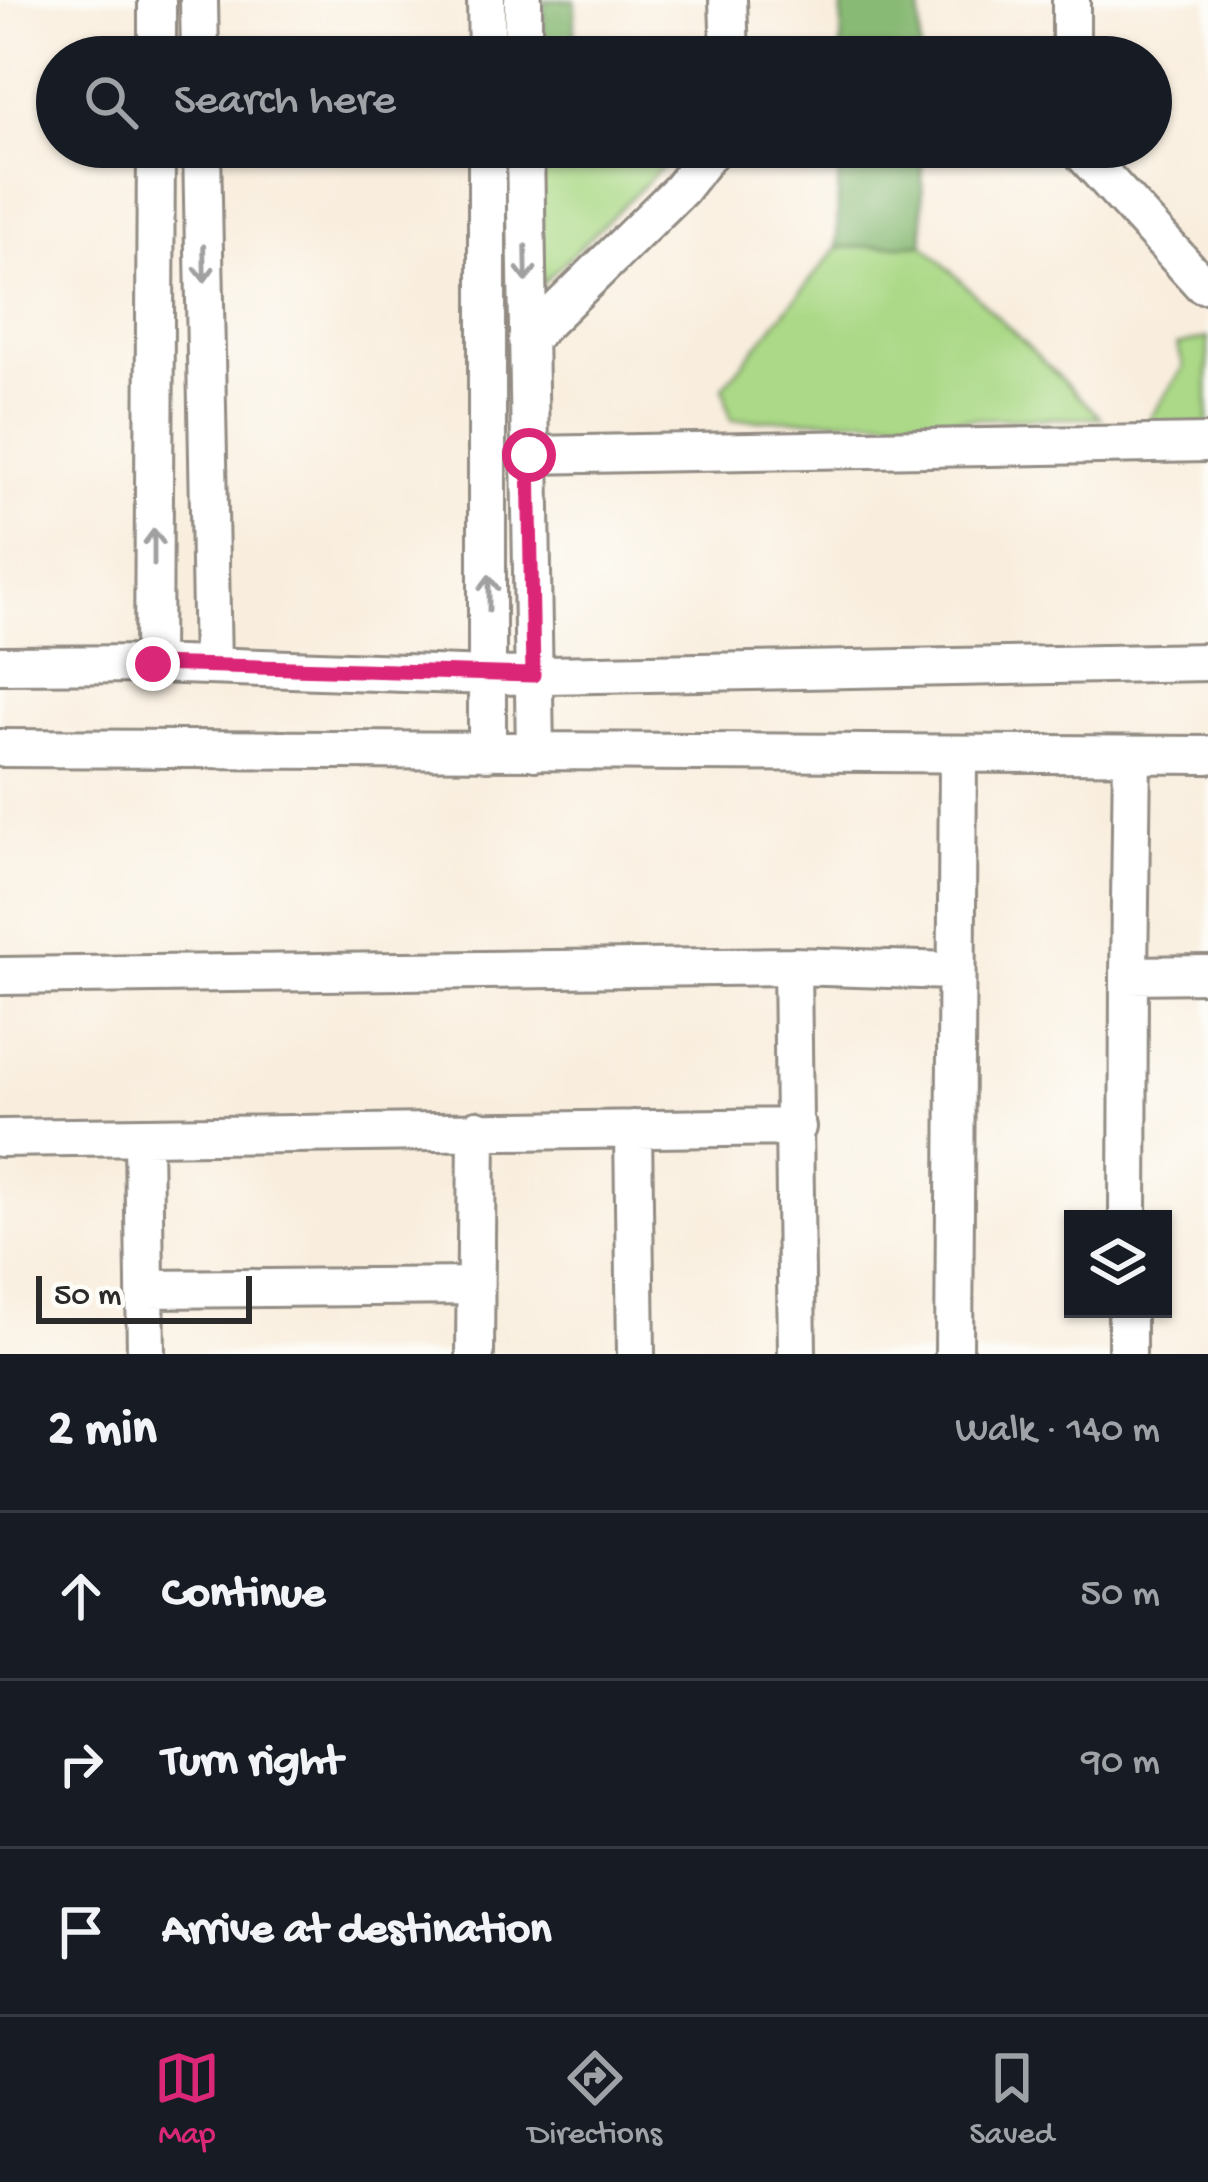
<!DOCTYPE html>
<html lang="en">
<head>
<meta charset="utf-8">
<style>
	:root { --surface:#171b24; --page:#242831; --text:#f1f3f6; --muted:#9ea1a6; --line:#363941; --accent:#db2777 }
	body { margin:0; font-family:"Gochi Hand",sans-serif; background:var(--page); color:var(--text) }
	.controls { position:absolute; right:36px; bottom:36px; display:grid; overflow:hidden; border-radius:0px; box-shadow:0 3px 9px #0004 }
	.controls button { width:108px; height:108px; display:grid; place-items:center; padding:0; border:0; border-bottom:3px solid var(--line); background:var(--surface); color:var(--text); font:60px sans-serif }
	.scale { position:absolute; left:36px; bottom:30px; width:216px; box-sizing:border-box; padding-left:12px; border:6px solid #2b2b2b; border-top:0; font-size:33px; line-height:42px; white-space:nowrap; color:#2b2b2b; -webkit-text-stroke:9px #fdfcf7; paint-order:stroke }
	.stop { position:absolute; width:36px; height:36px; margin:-27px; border:9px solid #db2777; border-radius:50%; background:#fff }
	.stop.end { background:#db2777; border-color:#fff; box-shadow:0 3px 12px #0008 }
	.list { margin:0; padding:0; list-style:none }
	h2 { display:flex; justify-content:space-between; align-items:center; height:156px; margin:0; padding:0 48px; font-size:51px }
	h2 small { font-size:39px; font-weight:400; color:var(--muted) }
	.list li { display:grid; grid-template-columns:78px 1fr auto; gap:36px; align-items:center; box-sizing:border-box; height:168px; padding:0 48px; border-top:3px solid var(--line) }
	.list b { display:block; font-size:45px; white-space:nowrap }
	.list em { font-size:39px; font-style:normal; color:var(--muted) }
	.icon { flex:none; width:66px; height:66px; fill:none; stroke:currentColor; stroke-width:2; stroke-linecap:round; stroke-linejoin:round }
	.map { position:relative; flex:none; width:1208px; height:1354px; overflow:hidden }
	.search { position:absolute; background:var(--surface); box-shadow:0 3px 9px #0004; left:36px; right:36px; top:36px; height:132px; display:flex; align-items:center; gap:30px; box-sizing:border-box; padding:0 42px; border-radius:66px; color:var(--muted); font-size:45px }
	.sheet { height:660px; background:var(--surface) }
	nav { display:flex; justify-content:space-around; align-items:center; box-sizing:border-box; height:168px; border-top:3px solid var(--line); background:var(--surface); font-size:33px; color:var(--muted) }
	nav a { display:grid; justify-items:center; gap:6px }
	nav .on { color:var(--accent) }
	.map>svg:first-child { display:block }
	.green { fill:#abd987; stroke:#6b8259; stroke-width:3 }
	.forest { fill:#88b974; stroke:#5a7250; stroke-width:3 }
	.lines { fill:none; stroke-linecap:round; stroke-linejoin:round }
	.minor-casing { stroke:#928c84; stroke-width:42 }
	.minor { stroke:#fff; stroke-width:36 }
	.oneway { stroke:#a0a0a0 }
	.route { stroke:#db2777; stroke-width:15 }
</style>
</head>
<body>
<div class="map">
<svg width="1208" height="1354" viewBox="0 0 1208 1354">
	<rect width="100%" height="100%" fill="#fdfcf7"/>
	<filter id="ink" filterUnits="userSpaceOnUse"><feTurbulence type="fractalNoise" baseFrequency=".00833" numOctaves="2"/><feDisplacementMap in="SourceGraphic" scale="24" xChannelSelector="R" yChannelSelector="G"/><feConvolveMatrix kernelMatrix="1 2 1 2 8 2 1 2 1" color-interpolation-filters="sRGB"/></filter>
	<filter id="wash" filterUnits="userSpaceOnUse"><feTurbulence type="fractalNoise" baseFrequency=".004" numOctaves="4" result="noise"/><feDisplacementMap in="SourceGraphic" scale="48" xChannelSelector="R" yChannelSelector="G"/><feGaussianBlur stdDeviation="2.7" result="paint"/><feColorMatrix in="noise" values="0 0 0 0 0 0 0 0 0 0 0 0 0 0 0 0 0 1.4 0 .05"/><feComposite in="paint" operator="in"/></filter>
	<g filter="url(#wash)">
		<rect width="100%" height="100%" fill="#f9eede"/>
		<path class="green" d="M 542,147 L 683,147 L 541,285 Z
			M 923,244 L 1101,418 L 731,420 L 723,387 L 837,248 Z
			M 1208,338 L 1208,426 L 1146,424 L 1184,367 L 1177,345 Z"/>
		<path class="forest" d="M 544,0 L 575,0 L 574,57 L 543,57 Z
			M 842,0 L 920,0 L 920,57 L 841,57 Z
			M 839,147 L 922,147 L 923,244 L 837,248 Z"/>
	</g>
	<g filter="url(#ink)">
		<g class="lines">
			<g class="minor-casing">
				<path id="minor" d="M 199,0 L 200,57
					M 486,0 L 487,57
					M 523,0 L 523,57
					M 728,0 L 730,57
					M 1071,0 L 1071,57
					M 157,57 L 157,0
					M 202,147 L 212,666
					M 487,147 L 487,752
					M 525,147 L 535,752
					M 1077,147 L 1202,284
					M 527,340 L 681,189 L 714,147
					M 529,455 L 1208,443
					M 153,664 L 156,147
					M 0,665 L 153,664 L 489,676 L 1208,662
					M 0,748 L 1208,755
					M 1132,755 L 1129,975 L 1208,974
					M 792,966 L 797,1354
					M 0,976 L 792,966 L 953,971
					M 633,1129 L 636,1354
					M 0,1138 L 797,1127
					M 143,1139 L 146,1354
					M 1128,1219 L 1129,975
					M 146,1289 L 474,1286
					M 475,1354 L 477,1129
					M 954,1354 L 958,755
					M 1127,1354 L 1127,1309"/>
			</g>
			<use href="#minor" class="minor"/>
		</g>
		<defs><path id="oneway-shaft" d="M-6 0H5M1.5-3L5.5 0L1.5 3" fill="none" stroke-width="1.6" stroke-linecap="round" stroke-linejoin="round" transform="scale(3)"/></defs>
		<g class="oneway">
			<use href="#oneway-shaft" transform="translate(204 264) rotate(89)"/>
			<use href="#oneway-shaft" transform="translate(526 264) rotate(89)"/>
			<use href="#oneway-shaft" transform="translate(154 547) rotate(-90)"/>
			<use href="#oneway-shaft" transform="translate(489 593) rotate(-90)"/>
		</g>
	</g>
	<g class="lines" filter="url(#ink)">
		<path class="route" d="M 153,664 L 533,675 L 529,455"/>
	</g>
</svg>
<div class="controls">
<button><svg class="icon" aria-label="layers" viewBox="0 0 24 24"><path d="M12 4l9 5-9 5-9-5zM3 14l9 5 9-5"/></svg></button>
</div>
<div class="scale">50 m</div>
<div class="stop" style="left:529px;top:455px"></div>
<div class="stop end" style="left:153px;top:664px"></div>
<div class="search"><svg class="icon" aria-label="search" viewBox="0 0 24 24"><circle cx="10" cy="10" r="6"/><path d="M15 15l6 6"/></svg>Search here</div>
</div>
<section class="sheet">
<h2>2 min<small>Walk · 140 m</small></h2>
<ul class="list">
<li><svg class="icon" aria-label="ahead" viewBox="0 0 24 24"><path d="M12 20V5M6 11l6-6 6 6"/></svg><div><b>Continue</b></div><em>50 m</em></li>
<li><svg class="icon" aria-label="right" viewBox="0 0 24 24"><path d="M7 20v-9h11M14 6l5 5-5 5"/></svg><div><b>Turn right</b></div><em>90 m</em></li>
<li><svg class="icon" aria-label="arrive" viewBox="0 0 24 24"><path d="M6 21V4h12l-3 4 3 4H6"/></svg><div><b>Arrive at destination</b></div></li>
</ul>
</section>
<nav>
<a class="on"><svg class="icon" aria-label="map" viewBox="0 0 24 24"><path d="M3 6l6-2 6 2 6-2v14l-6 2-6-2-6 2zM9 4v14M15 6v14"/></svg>Map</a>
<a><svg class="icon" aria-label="directions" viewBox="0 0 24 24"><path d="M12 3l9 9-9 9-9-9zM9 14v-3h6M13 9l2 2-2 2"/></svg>Directions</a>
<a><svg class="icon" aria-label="saved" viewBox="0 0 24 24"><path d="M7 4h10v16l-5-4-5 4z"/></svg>Saved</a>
</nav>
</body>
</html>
